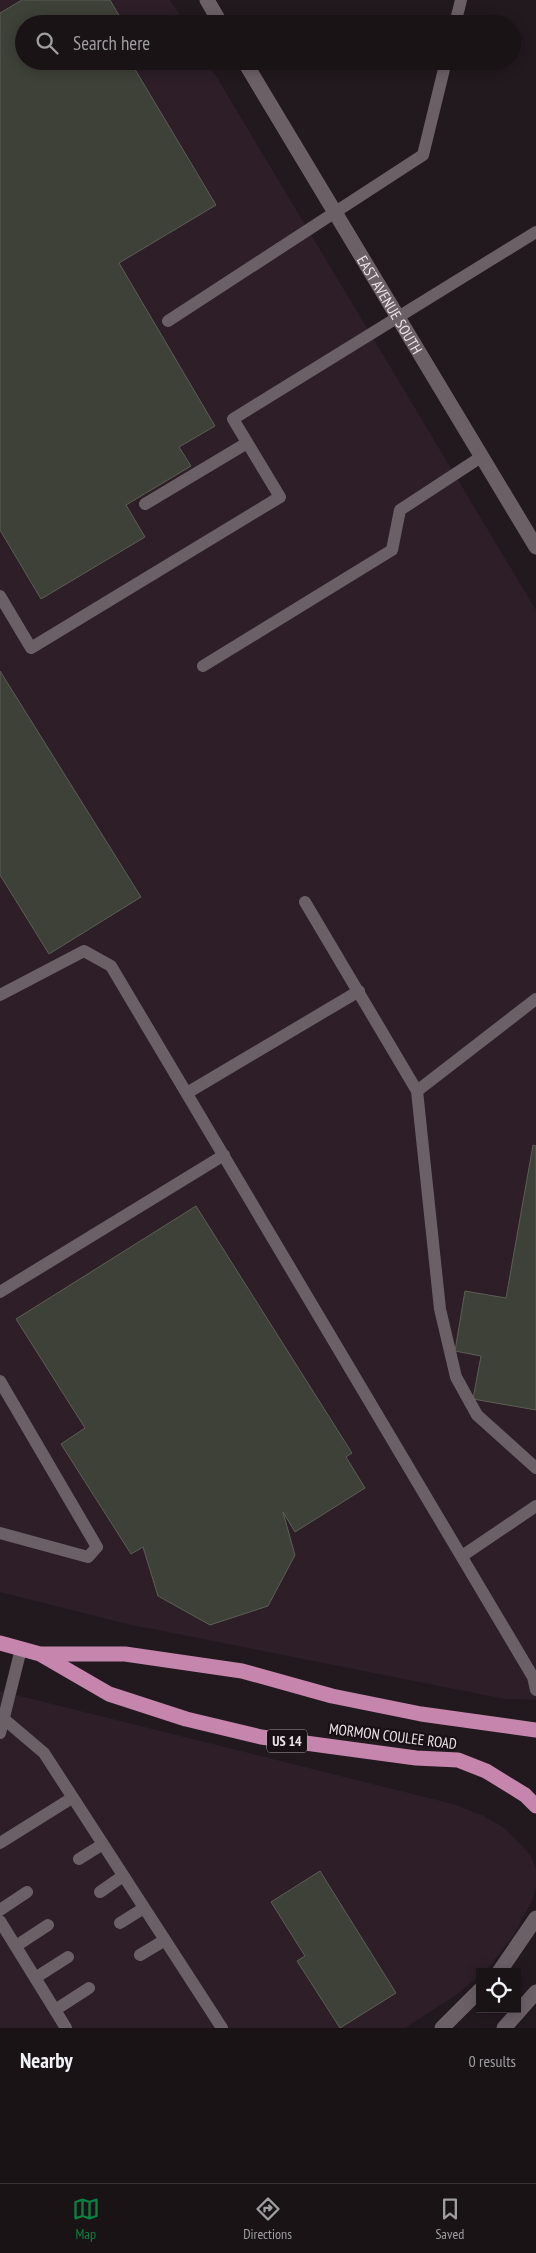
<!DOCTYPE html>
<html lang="en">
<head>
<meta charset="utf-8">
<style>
	:root { --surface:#1a1316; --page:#231c1f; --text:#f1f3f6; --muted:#9f9ea1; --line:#383235; --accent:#0b8043 }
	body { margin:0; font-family:"PT Sans Narrow",sans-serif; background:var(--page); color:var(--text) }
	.controls { position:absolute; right:15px; bottom:15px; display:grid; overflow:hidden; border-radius:0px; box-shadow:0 2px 12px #0003 }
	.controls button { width:45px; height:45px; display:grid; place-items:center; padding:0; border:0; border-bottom:1px solid var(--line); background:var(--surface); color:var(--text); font:25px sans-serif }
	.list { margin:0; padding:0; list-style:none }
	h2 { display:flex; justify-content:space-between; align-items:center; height:65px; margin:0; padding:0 20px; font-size:21px }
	h2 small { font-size:16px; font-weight:400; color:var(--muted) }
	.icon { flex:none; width:28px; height:28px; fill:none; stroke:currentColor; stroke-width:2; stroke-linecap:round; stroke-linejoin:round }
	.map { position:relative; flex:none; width:536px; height:2028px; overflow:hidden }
	.search { position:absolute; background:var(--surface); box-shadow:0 2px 12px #0003; left:15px; right:15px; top:15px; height:55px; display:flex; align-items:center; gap:12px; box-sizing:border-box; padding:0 18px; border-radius:28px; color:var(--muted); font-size:19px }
	.sheet { height:155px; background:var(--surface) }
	nav { display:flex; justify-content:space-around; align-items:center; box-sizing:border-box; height:70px; border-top:1px solid var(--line); background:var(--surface); font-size:14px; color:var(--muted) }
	nav a { display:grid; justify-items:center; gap:2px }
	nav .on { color:var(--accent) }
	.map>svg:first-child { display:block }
	.built { fill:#2d1e27 }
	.building { fill:#3e4137; stroke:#5b5f54 }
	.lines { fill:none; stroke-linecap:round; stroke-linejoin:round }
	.lane { stroke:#6c6067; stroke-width:12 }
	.street { stroke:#6c6067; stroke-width:15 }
	.secondary { stroke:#6c6067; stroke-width:15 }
	.highway { stroke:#c685ac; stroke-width:15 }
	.labels { text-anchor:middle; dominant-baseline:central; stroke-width:4.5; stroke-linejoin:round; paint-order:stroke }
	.shield { fill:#191015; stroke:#aca4a9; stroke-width:1 }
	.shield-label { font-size:14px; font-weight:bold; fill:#ebe4e8 }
	.street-label { font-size:15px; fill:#ebe4e8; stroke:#191015 }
</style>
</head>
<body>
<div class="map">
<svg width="536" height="2028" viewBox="0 0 536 2028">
	<rect width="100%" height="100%" fill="#22191e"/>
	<path class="built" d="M 0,0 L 170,0 L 185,24 L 24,24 L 24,61 L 207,61 L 536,610 L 536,1700 L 505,1699 L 127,1624 L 0,1592 Z
		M 0,1691 L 453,1804 L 484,1816 L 506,1829 L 531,1856 L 536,1870 L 536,1887 L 533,1899 L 513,1936 L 490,1966 L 484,1972 L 480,1972 L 480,1976 L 453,1997 L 405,2028 L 0,2028 Z"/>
	<path class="building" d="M 22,0 L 110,0 L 124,24 L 24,24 L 24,61 L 130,61 L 216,205 L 119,263 L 215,426 L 179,447 L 191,466 L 126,505 L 145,537 L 41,599 L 0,530 L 0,13 Z
		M 0,671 L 141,897 L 49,954 L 0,875 Z
		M 533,1145 L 536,1146 L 536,1410 L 473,1399 L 481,1356 L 455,1351 L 465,1291 L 506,1298 Z
		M 196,1206 L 352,1453 L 346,1457 L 365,1488 L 295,1532 L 283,1512 L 295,1555 L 268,1606 L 210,1625 L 158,1596 L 143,1547 L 131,1554 L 61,1444 L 85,1428 L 16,1319 Z
		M 320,1871 L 396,1993 L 340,2028 L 297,1961 L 305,1956 L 271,1902 Z"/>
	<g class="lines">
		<path class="lane" d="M 455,24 L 461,0
			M 168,321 L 423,155 L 446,61
			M 145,504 L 247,443
			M 0,596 L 31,648 L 280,497 L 233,419 L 536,232
			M 203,666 L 392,550 L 400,510 L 481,457
			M 305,902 L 417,1091 L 536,999
			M 0,995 L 84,951 L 111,966 L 533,1677 L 536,1690
			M 417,1091 L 440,1309 L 456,1377 L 477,1415 L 536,1468
			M 187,1093 L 359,991
			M 0,1292 L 224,1155
			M 0,1381 L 97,1547 L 88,1557 L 0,1533
			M 462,1556 L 536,1506
			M 4,1719 L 44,1753 L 222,2028
			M 0,1733 L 21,1649
			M 0,1843 L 72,1798
			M 79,1859 L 103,1844
			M 100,1892 L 123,1876
			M 0,1910 L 27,1892
			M 0,1921 L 66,2028
			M 120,1923 L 144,1908
			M 16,1946 L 48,1925
			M 140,1955 L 165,1940
			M 35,1978 L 68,1957
			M 55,2010 L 89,1988"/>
		<g class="street">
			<path d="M 207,0 L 221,24"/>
			<path id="s1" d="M 244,61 L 536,547"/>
		</g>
		<path class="secondary" d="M 499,1972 L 536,1918
			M 442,2028 L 480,1990
			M 504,2028 L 536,1992"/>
		<path class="highway" d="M 0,1643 L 40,1654 L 109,1694 L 186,1719 L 261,1737 L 416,1758 L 458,1760 L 486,1771 L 525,1795 L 536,1806
			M 42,1654 L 125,1654 L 242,1671 L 332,1696 L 421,1714 L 536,1730"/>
	</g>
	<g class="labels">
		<rect class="shield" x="267" y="1729.5" width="40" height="23" rx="4"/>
		<g class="shield-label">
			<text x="287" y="1741">US 14</text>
		</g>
		<g class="street-label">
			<text stroke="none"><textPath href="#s1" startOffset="284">EAST AVENUE SOUTH</textPath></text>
			<text transform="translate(393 1736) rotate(7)">MORMON COULEE ROAD</text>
		</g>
	</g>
</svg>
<div class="controls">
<button><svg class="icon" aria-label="locate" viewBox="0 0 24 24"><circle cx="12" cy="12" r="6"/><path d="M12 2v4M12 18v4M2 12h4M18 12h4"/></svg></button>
</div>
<div class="search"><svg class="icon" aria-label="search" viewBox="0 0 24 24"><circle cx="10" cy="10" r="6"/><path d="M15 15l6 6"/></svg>Search here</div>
</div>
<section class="sheet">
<h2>Nearby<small>0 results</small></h2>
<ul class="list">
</ul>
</section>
<nav>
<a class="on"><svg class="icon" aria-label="map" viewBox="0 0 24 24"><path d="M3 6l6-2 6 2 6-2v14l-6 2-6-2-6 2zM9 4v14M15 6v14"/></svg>Map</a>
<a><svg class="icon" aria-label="directions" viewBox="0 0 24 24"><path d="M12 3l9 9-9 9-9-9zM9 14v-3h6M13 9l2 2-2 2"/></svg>Directions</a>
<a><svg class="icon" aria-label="saved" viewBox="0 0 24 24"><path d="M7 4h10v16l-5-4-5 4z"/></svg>Saved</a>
</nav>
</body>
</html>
